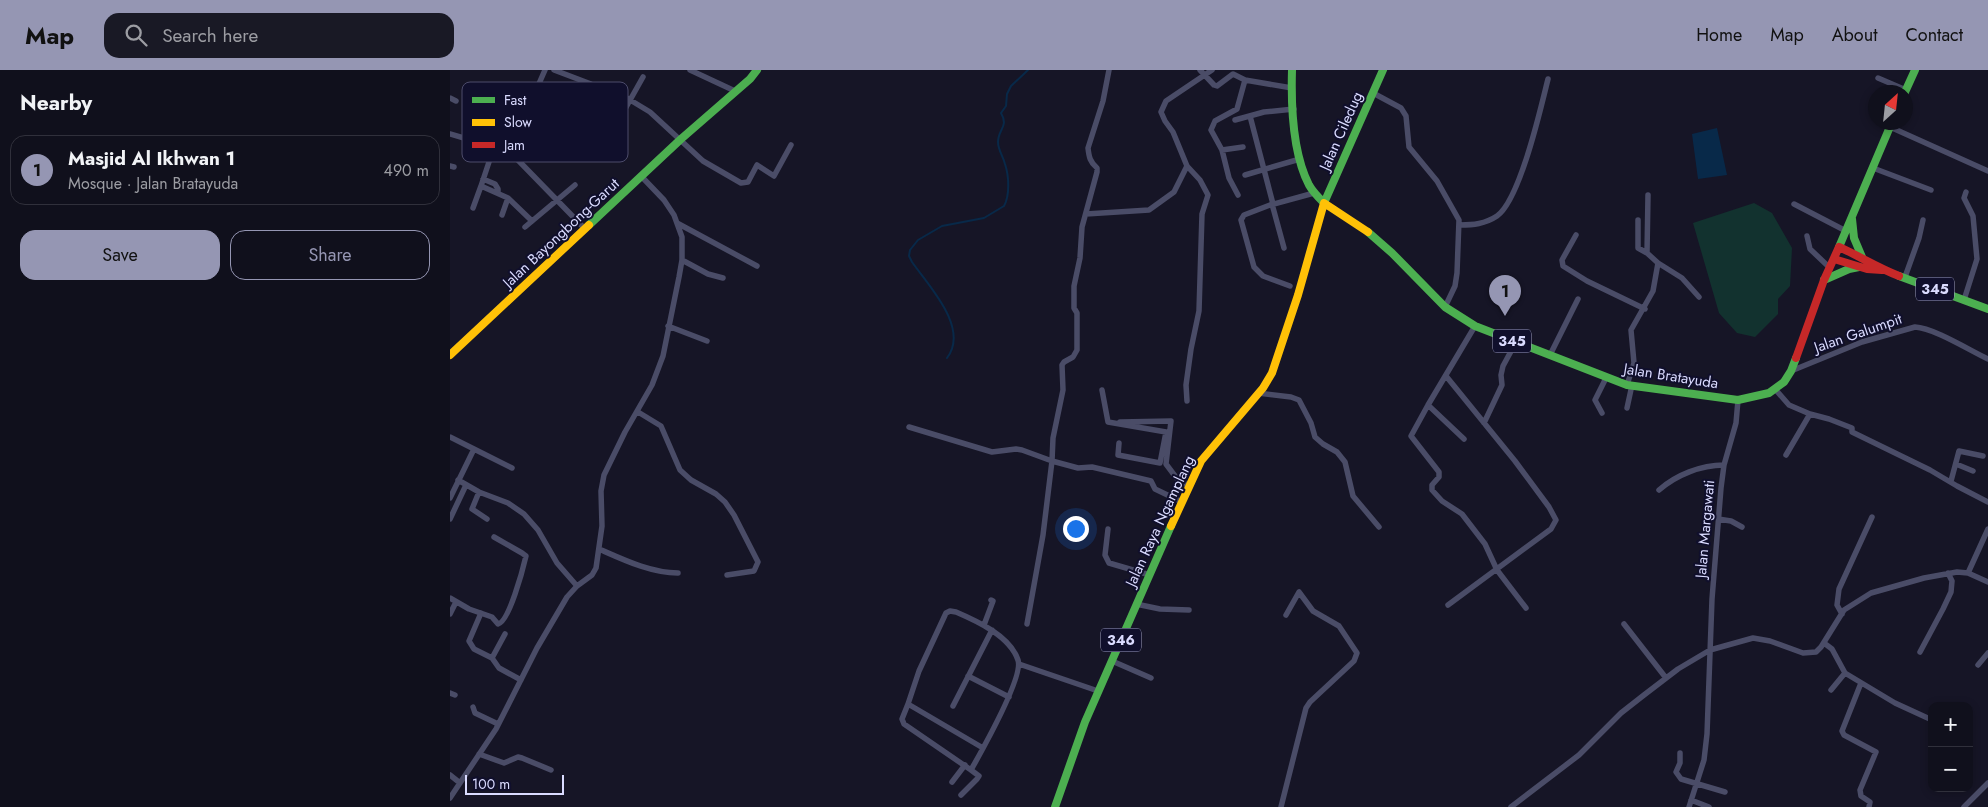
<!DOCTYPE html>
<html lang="en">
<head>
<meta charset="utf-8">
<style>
	:root { --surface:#10101c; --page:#191925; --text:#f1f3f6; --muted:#9c9da3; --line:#30303b; --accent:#9596b3 }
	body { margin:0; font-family:Jost,sans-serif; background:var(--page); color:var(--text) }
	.controls { position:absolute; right:15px; bottom:15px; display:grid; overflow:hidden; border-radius:10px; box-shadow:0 2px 8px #0003 }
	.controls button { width:45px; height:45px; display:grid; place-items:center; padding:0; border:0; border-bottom:1px solid var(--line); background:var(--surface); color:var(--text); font:25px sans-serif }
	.compass { position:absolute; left:1418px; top:15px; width:45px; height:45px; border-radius:50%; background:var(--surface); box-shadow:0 2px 8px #0003; rotate:27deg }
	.scale { position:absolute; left:15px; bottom:12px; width:99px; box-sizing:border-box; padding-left:5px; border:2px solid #dadbff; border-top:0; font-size:14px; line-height:18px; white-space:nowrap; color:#dadbff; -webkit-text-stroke:4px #100f2c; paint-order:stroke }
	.you { position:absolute; left:625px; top:458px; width:18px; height:18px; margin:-12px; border:4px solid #fff; border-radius:50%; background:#1a73e8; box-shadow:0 0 0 8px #1a73e833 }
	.badge { display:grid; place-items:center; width:32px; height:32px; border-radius:50%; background:var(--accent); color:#111; font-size:16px; font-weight:700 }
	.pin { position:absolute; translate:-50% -41px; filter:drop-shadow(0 1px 2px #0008) }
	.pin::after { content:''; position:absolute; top:26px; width:18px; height:15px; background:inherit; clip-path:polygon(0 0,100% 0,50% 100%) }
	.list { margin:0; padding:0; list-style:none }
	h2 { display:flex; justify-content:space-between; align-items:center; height:65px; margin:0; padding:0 20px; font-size:21px }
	h2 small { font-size:16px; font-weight:400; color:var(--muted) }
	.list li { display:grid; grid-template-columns:32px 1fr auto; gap:15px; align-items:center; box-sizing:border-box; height:70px; margin:0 10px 10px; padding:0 10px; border:1px solid var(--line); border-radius:15px }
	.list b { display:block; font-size:19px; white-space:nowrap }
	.list p { margin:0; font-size:16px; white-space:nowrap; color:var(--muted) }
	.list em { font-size:16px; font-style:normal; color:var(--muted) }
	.actions { display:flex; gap:10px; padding:15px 20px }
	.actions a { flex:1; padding:11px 0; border:1px solid var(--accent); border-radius:15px; text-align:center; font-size:18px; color:var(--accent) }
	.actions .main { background:var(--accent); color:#111 }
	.icon { flex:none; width:28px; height:28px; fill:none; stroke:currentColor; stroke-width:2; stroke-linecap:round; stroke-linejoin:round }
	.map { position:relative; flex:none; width:1538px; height:737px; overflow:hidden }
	header { display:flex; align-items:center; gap:30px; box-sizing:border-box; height:70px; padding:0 25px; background:var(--accent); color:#111 }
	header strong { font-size:24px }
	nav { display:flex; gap:28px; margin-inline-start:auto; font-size:18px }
	.search { width:350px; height:45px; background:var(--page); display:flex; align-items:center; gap:12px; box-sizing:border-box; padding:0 18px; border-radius:15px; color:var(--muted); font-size:19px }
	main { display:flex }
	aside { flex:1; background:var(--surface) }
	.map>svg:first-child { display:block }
	.green { fill:#12322f }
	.water { fill:#082949 }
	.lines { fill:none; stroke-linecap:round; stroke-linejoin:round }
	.stream { stroke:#082949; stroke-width:2 }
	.street { stroke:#4a4c67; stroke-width:5.5 }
	.fast { stroke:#4caf50; stroke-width:8 }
	.slow { stroke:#ffc107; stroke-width:8 }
	.jam { stroke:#c62828; stroke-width:8 }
	.labels { text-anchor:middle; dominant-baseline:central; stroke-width:4; stroke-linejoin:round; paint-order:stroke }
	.shield { fill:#100f2c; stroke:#9d9ec0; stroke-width:1 }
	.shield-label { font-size:14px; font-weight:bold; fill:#dadbff }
	.street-label { font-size:15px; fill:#dadbff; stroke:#100f2c }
	.key { fill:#100f2c; stroke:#4d4c6b; stroke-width:1 }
	.key-label { font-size:14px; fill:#dadbff }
</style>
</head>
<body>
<header>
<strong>Map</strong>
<div class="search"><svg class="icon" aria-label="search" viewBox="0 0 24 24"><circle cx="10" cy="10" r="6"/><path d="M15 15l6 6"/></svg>Search here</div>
<nav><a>Home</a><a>Map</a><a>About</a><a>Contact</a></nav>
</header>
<main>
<aside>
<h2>Nearby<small></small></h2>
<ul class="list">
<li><span class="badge">1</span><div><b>Masjid Al Ikhwan 1</b><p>Mosque · Jalan Bratayuda</p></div><em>490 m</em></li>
</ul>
<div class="actions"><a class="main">Save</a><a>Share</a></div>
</aside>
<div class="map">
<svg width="1538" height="737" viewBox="0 0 1538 737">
	<rect width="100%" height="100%" fill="#161526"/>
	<path class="green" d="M 1304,133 L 1322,143 L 1342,178 L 1340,216 L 1328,229 L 1328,244 L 1305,267 L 1287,263 L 1269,243 L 1243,153 Z"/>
	<path class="water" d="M 1267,58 L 1277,105 L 1248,109 L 1242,64 Z"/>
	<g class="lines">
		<path class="stream" d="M 497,288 C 520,258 478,215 462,192 L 459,186 L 460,180 L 468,170 L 492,156 L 534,148 L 554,136 C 560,125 559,106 555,94 C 553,86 548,80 548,72 C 548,59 559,57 551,43 L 556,36 L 557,24 L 561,16 L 578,0"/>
		<path class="street" d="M 104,0 L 141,14
			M 240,0 L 285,21
			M 750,0 L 764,15 L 767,16 L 783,4 L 795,10 L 842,18
			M 1428,8 L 1456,20
			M 162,19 L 200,42 L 253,91 L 291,113 L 298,112 L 307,95 L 324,106 L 341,75
			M 923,23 L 951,38 L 956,46 L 959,77 L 987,111 L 1009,150 L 1007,203 L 1005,216 L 995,237
			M 84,25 L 107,38
			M 0,28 L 6,31
			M 800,46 L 823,134
			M 170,48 L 193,7
			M 785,50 L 814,42 L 844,39
			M 1440,57 L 1538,101
			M 0,64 L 44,77 L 65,87 L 135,159
			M 44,77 L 31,116 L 58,128 L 82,151
			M 772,80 L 793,77
			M 65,87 L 84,25 L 95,0
			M 0,96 L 4,97
			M 1423,98 L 1481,120
			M 795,105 L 850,89
			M 33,109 L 45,114 L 48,119 L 48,122
			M 788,125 L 779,108 L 772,80 L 761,60 L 765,51 L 787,39 L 795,10
			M 1198,125 L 1197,183 L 1208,193
			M 822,134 L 834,178
			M 1344,134 L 1396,161
			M 23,138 L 31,116
			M 636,144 L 699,140 L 724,122 L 737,96
			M 52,145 L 58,128
			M 1188,150 L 1188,178 L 1197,183
			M 227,153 L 307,196
			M 1010,155 C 1023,155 1035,154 1047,146 C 1070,130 1091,37 1098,9
			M 75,157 L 125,115
			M 1126,165 L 1112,190 L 1113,196 L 1137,211 L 1195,239
			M 1357,166 L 1360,179 L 1380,198
			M 232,190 L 258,204 L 273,208
			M 1455,207 L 1469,168 L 1473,150
			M 840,216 L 813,206 L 804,197 L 791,150 L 794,145 L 820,135 L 864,123
			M 1514,230 L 1527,189 L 1523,146 L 1514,128 L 1516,122
			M 218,256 L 257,271
			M 1100,285 L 1128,229
			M 1341,301 L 1412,272 L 1465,257 C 1484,258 1519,280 1538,289
			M 996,306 L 1065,391 L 1099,437 L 1106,450 L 1101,459 L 998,535
			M 1177,315 L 1184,293 L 1181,260 L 1203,221 L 1208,193 L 1232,208 L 1249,227
			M 1325,319 L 1339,335 L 1360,344 L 1336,385
			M 652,320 L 658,352 L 716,362 L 710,393 L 668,385 L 669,373
			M 808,323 L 841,327 L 849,330 L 861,353 L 865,367 L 873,374 L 887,382 L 895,392 L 903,426 L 929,457
			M 737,331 L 736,315 L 741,279 L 749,241 L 752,144 L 758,125 L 750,110 L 737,96 L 723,62 L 715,51 L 711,42 L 716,31 L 762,0
			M 978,335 L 961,366 L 989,402 L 989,407 L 982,415 L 982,420 L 992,431 L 1012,444 L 1035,474 L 1047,500 L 1076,538
			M 1177,338 L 1182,315
			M 188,342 L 211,356 L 230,400 L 241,410 L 266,424 L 275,432 L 284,445 L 308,492 L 304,501 L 277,505
			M 1152,343 L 1145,330 L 1156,308
			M 1360,344 L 1379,349 L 1402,358 L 1402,362 L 1480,400 L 1507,416 L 1538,432
			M 670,352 L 721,351 L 716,394 L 728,410 L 739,416
			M 1034,353 L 1052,315 L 1051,305 L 1053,296 L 1066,272
			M 459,357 L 542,382 L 566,379 L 572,380 L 602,391 L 628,398 L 642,397 L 701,411 L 705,419 L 732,432
			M 0,367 L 24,379 L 0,428
			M 1014,369 L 978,335 L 1025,256
			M 24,379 L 62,398
			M 1506,394 L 1523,401
			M 8,410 L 29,422 L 58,433 L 74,444 L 88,460 L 107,493 L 127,516
			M 1501,411 L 1509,381 L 1533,386
			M 1209,420 C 1226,405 1251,395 1274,395
			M 29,422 L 22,439 L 37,449
			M 0,449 L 16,415
			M 1268,449 L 1281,451 L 1292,457
			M 658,459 L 655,485 L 659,493 L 700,505
			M 149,479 C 174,490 201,503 228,503
			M 1518,503 L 1538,459
			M 0,528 L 19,539 L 42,547 L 48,554 C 59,552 73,499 76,486 L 72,483 L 44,467
			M 686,534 L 710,539 L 739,540
			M 31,543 L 19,571 L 24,579 L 42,588
			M 0,544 L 6,532
			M 1392,544 L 1387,535 L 1389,519 L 1422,447
			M 577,554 L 593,465 L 602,391 L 603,368 L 613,320 L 612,295 L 614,292 L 623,287 L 627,280 L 627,243 L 624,238 L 624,216 L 630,188 L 632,157 L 647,102 L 647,98 C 640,92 639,87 638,78 L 653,31 L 659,0
			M 1174,554 L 1216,608
			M 534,555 L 543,531 L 541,530
			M 55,564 L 42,588 L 49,598 L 71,610
			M 1374,573 L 1382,579 L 1395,603 L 1381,620
			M 1470,582 L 1493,539 L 1501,522 L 1502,511 L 1498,503
			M 662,591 L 701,608
			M 569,594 L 648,621
			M 1528,595 L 1538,583
			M 1395,603 L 1445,633 L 1482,650
			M 518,606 L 559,627
			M 1411,613 L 1392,661 L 1394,665 L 1426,682 L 1410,720 L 1411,726 L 1420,732 L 1419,737
			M 0,623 L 5,625
			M 458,634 L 452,649 L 454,654 L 521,700 C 531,682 574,607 568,590 C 560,566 527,551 506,542 L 500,541 L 496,543 L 469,601 L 458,634 L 533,678
			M 503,636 L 542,560
			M 23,637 L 25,643 L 48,654
			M 1230,683 L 1230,693 L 1226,702 L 1231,709 L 1275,722
			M 29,684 L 54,693 L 68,687 L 72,688 L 101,700
			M 0,705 L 10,713
			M 502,712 L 515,695
			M 511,725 L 527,709 L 529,706 L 521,700
			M 0,728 L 46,659 L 87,578 L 117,527 L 127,516 L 142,505 L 146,498 L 152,456 L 151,421 L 154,405 L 175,362 L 202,315 L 213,286 L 229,207 L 232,190 L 232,167 L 224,145 L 214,130 L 191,106
			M 1241,730 L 1259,737
			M 831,737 L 856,638 L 860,632 L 904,591 L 907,583 L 889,556 L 863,541 L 849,522 L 836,545
			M 1061,737 L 1129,685 L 1171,643 L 1194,625 L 1228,599 L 1260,580 L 1303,568 L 1320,571 L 1353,583 L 1366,582 L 1371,577 L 1394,540 L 1421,523 L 1474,508 L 1507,502 L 1518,503 L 1538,512
			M 1239,737 L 1254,690 L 1257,664 L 1262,529 L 1271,418 L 1274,395 L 1286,353 L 1288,330
			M 1514,737 L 1538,713"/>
		<path class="fast" d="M 842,0 C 841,34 843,84 859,115 C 863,122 869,128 874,133 L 933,0
			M 1455,22 L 1465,0
			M 1402,149 L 1404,168 L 1412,187
			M 139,155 L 231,69 L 300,9 L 307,0
			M 918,162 L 942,183 L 995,237 L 1025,256 L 1177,315 L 1288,330 L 1319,323 L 1334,312 L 1341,301 L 1346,288
			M 1389,177 L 1442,52
			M 1449,206 L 1538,239
			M 1374,210 L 1399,199 L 1409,197
			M 605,737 L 635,652 L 721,456"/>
		<path class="slow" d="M 0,285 L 139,155
			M 721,456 L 751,391 L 813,318 L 822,303 L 848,225 L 874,133 L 918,162"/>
		<path class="jam" d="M 1384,189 L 1417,199 L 1432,200
			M 1346,288 L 1374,210 L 1389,177 C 1409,186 1428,198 1449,206"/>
	</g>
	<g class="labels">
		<g class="shield">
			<rect x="1466" y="207.5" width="38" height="23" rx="4"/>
			<rect x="1043" y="259.5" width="38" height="23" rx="4"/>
			<rect x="651" y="558.5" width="40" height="23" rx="4"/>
		</g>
		<g class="shield-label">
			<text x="1485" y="219">345</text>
			<text x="1062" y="271">345</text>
			<text x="671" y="570">346</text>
		</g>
		<g class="street-label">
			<text transform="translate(891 61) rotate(-66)">Jalan Ciledug</text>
			<text transform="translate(111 163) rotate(-43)">Jalan Bayongbong-Garut</text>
			<text transform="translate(1408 263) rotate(-19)">Jalan Galumpit</text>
			<text transform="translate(1221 306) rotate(9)">Jalan Bratayuda</text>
			<text transform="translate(710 451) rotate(-65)">Jalan Raya Ngamplang</text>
			<text transform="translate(1255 459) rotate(-85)">Jalan Margawati</text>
		</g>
	</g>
	<rect x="12" y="12" width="166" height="80" rx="8" class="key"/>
	<rect x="22" y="27" width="23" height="6" fill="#4caf50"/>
	<rect x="22" y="49" width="23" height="7" fill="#ffc107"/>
	<rect x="22" y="72" width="23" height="6" fill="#c62828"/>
	<g class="key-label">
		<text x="54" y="35">Fast</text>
		<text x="54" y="57">Slow</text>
		<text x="54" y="80">Jam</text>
	</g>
</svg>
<div class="controls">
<button>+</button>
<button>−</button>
</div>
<svg class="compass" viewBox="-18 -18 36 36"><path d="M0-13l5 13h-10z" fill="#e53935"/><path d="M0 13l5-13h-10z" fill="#9c9da3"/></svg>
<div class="scale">100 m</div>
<div class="you"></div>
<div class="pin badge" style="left:1055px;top:246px">1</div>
</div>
</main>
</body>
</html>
